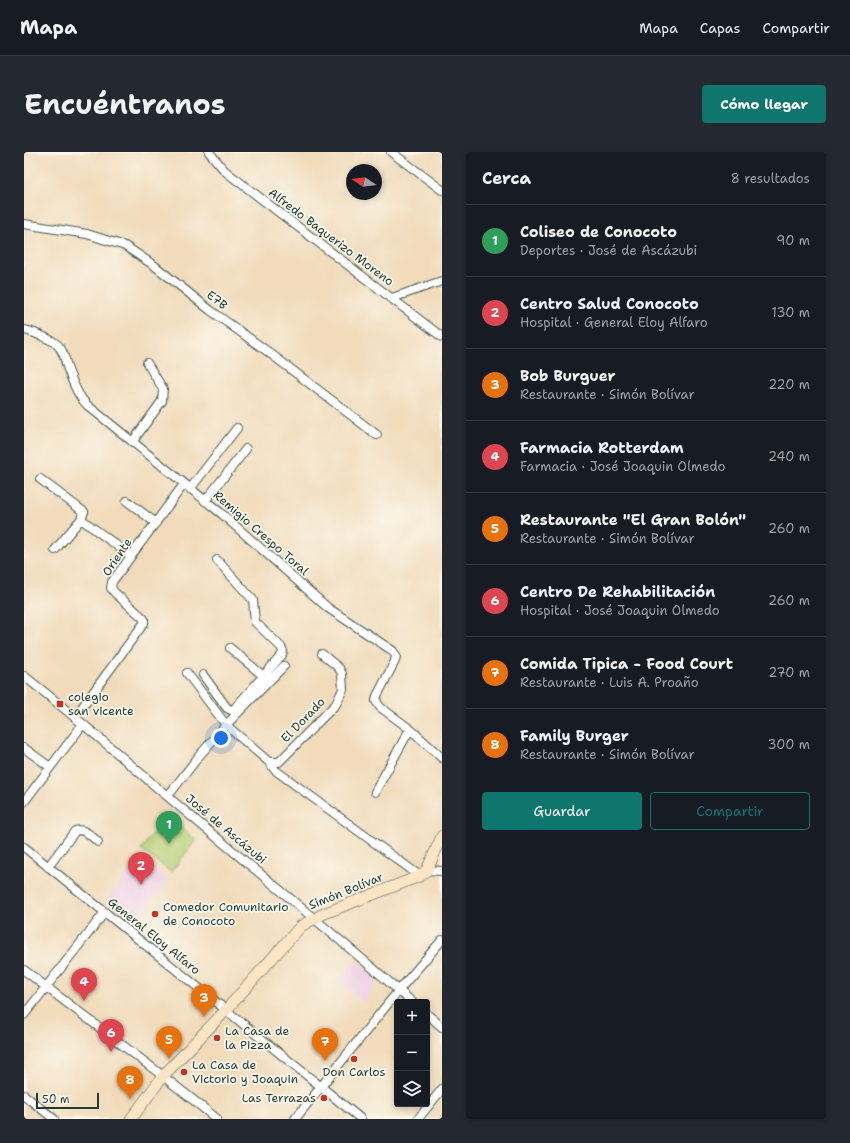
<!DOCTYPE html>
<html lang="es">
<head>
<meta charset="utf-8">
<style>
	:root { --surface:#171b24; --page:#242831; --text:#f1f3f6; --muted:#9ea1a6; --line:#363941; --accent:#0f766e }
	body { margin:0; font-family:"Shantell Sans",sans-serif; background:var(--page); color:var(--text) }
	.controls { position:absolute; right:12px; bottom:12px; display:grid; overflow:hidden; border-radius:4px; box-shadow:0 2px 6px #0003 }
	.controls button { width:36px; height:36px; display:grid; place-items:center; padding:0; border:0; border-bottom:1px solid var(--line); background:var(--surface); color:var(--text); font:20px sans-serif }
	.compass { position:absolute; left:322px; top:12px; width:36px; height:36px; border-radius:50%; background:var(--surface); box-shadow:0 2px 6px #0003; rotate:283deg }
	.scale { position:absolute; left:12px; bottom:10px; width:63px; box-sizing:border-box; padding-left:4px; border:2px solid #1f3d34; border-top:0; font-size:11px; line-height:14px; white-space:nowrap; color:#1f3d34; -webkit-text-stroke:3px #fbf7ec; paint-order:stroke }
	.you { position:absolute; left:197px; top:586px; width:14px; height:14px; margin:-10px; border:3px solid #fff; border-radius:50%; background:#1a73e8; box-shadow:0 0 0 6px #1a73e833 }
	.badge { display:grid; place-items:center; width:26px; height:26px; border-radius:50%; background:var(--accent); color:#fff; font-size:13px; font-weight:700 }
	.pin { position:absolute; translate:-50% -33px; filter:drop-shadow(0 1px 2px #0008) }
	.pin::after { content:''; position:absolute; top:21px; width:14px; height:12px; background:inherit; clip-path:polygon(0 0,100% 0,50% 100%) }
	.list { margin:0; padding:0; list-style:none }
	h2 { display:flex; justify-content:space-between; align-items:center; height:52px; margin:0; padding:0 16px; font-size:17px }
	h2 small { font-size:13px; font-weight:400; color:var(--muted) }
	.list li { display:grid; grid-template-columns:26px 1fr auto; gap:12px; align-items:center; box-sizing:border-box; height:72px; padding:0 16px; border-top:1px solid var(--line) }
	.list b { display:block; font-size:15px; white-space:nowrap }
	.list p { margin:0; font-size:13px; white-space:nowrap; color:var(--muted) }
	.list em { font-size:13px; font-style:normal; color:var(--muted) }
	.actions { display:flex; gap:8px; padding:12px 16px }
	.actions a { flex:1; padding:9px 0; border:1px solid var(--accent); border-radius:4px; text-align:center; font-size:14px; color:var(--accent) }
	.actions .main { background:var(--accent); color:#fff }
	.icon { flex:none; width:22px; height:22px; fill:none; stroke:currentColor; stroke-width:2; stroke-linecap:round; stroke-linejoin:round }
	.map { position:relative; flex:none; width:418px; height:967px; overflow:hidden; border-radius:4px }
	header { display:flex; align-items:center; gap:24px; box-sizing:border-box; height:56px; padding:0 20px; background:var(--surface); border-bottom:1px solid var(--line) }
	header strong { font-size:19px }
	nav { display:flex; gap:22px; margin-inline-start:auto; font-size:14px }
	.intro { display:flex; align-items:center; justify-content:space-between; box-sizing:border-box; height:96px; padding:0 24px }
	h1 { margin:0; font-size:28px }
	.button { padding:10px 18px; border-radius:4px; background:var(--accent); color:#fff; font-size:14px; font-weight:700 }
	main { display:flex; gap:24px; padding:0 24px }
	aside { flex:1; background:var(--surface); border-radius:4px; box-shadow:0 2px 6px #0003 }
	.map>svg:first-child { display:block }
	.built { fill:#eed0e7 }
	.pitch { fill:#b5cf75; stroke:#6a8654 }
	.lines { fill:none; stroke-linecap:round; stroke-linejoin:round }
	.street-casing { stroke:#3e5548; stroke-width:10 }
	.secondary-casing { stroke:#3e5548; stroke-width:12 }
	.street { stroke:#fff; stroke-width:8 }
	.secondary { stroke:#fce5c4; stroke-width:11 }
	.poi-dot { fill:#c8321e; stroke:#fbf7ec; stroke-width:1.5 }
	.labels { text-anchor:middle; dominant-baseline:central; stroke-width:3.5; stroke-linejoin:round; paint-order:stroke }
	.street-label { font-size:12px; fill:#1f3d34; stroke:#fbf7ec }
	.poi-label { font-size:12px; fill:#1f3d34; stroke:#fbf7ec; text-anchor:start }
</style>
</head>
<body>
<header>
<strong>Mapa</strong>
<nav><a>Mapa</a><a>Capas</a><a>Compartir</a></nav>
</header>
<div class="intro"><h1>Encuéntranos</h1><a class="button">Cómo llegar</a></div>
<main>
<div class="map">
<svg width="418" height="967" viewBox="0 0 418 967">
	<rect width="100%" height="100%" fill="#fbf7ec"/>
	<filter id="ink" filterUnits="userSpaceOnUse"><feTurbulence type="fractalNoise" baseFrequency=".025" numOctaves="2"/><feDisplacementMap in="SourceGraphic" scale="8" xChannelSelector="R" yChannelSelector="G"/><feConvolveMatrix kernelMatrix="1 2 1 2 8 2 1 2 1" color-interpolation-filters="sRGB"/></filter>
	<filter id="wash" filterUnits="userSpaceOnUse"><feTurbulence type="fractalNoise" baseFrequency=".012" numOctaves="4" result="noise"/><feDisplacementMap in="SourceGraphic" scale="16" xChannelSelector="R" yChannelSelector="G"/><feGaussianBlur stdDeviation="0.9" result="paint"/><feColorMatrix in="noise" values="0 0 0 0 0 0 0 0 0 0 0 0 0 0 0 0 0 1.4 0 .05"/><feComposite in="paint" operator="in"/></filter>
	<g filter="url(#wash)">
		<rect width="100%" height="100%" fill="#f1dbbb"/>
		<path class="built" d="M 117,705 L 144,728 L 108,772 L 81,750 Z
			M 331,808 L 355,828 L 339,850 L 314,827 Z"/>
		<path class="pitch" d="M 142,664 L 172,688 L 147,720 L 117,697 Z"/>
	</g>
	<g filter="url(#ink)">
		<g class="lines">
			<g class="street-casing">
				<path id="street" d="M 185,0 L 201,19 L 418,185
					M 367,0 L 418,38
					M 0,72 L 63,82 L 101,94 L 131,114 L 186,158 L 247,202 L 353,283
					M 368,146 L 418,129
					M 0,178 C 7,179 13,182 20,185 C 24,187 28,188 31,191 C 39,196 41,207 43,215 C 48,228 53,243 63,253 L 198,362 L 304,456 L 369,499 L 372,504 L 371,509 L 353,544 L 352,549 L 356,555 L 386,577 L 418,606
					M 109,289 L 138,249 L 139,237 L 123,211
					M 16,327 L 60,360 L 57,367 L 31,398
					M 166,337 L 213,276
					M 103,349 L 132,371
					M 181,349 L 222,297
					M 57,367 L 107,404
					M 206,496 L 243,527
					M 163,521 L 202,573 L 245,610 L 255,610 L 312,552 L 319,537 L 318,522 L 315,516 L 298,502
					M 179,523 L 203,556 L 207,558 L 210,557 L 258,503 L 259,499 L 257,495 L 231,470 L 229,448 L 193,408
					M 0,524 C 49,562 96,604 143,644 C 225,713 308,780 388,850
					M 51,565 L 120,471 L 120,467 L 117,464 L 91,441 L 87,436 L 88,430 L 160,332
					M 0,596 L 26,615
					M 245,610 L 251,618 L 396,724
					M 351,640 L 386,577
					M 144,644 L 175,604 L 202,573 L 260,514
					M 0,650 L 59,572
					M 0,695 L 337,967
					M 24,715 L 51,679 C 61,676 67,684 74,690
					M 403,718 L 418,719
					M 0,818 L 139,924 L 193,967
					M 403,862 L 418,875
					M 0,863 L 81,760
					M 0,943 L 30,967
					M 271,967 L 375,838 L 418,788
					M 394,967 L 418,937"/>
			</g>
			<g class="secondary-casing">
				<path id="secondary" d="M 107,967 L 139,924 L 203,857 L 277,774 L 299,762 L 396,724 L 403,718 L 418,684"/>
			</g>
			<use href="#street" class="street"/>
			<use href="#secondary" class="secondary"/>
		</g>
	</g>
	<g class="poi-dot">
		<rect x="32" y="548" width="8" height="8" rx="2"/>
		<circle cx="131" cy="762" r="4"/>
		<circle cx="193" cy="886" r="4"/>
		<circle cx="330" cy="907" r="4"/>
		<circle cx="160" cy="920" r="4"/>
		<circle cx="300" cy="946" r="4"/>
	</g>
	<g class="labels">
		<g class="street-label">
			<text transform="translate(307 85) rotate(37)">Alfredo Baquerizo Moreno</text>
			<text transform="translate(193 148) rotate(37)">E7B</text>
			<text transform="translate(237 381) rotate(41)">Remigio Crespo Toral</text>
			<text transform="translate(93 405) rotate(-56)">Oriente</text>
			<text transform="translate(279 568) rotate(-46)">El Dorado</text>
			<text transform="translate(202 677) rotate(40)">José de Ascázubi</text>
			<text transform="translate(322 739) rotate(-22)">Simón Bolívar</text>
			<text transform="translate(130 784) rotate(39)">General Eloy Alfaro</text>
		</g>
		<g class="poi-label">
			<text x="44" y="545">colegio<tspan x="44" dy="14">san vicente</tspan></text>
			<text x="139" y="755">Comedor Comunitario<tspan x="139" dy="14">de Conocoto</tspan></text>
			<text x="201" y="879">La Casa de<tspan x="201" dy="14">la Pizza</tspan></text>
			<text x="168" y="913">La Casa de<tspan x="168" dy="14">Victorio y Joaquin</tspan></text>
			<text x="330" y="920" text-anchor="middle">Don Carlos</text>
			<text x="292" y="946" text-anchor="end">Las Terrazas</text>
		</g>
	</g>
</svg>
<div class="controls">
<button>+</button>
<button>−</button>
<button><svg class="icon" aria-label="layers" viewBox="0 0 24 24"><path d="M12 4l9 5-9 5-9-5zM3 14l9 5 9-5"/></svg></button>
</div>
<svg class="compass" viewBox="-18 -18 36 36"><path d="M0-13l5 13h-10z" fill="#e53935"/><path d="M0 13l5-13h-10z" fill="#9ea1a6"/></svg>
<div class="scale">50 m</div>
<div class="you"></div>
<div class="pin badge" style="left:145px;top:692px;background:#2e9e5b">1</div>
<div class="pin badge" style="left:117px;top:733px;background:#e0444e">2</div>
<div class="pin badge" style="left:180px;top:865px;background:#e8710a">3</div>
<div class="pin badge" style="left:60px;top:849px;background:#e0444e">4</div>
<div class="pin badge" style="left:145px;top:907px;background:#e8710a">5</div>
<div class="pin badge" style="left:87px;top:900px;background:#e0444e">6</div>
<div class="pin badge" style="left:301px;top:909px;background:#e8710a">7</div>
<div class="pin badge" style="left:106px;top:947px;background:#e8710a">8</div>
</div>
<aside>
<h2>Cerca<small>8 resultados</small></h2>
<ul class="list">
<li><span class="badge" style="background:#2e9e5b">1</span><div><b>Coliseo de Conocoto</b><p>Deportes · José de Ascázubi</p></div><em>90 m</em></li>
<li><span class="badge" style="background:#e0444e">2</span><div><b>Centro Salud Conocoto</b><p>Hospital · General Eloy Alfaro</p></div><em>130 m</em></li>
<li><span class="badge" style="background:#e8710a">3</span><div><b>Bob Burguer</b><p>Restaurante · Simón Bolívar</p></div><em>220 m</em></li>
<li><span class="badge" style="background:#e0444e">4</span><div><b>Farmacia Rotterdam</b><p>Farmacia · José Joaquin Olmedo</p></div><em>240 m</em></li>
<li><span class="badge" style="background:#e8710a">5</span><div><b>Restaurante &quot;El Gran Bolón&quot;</b><p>Restaurante · Simón Bolívar</p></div><em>260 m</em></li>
<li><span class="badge" style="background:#e0444e">6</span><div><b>Centro De Rehabilitación</b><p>Hospital · José Joaquin Olmedo</p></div><em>260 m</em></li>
<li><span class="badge" style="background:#e8710a">7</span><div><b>Comida Tipica - Food Court</b><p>Restaurante · Luis A. Proaño</p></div><em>270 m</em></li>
<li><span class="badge" style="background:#e8710a">8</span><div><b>Family Burger</b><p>Restaurante · Simón Bolívar</p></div><em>300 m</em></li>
</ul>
<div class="actions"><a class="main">Guardar</a><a>Compartir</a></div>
</aside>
</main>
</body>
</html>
